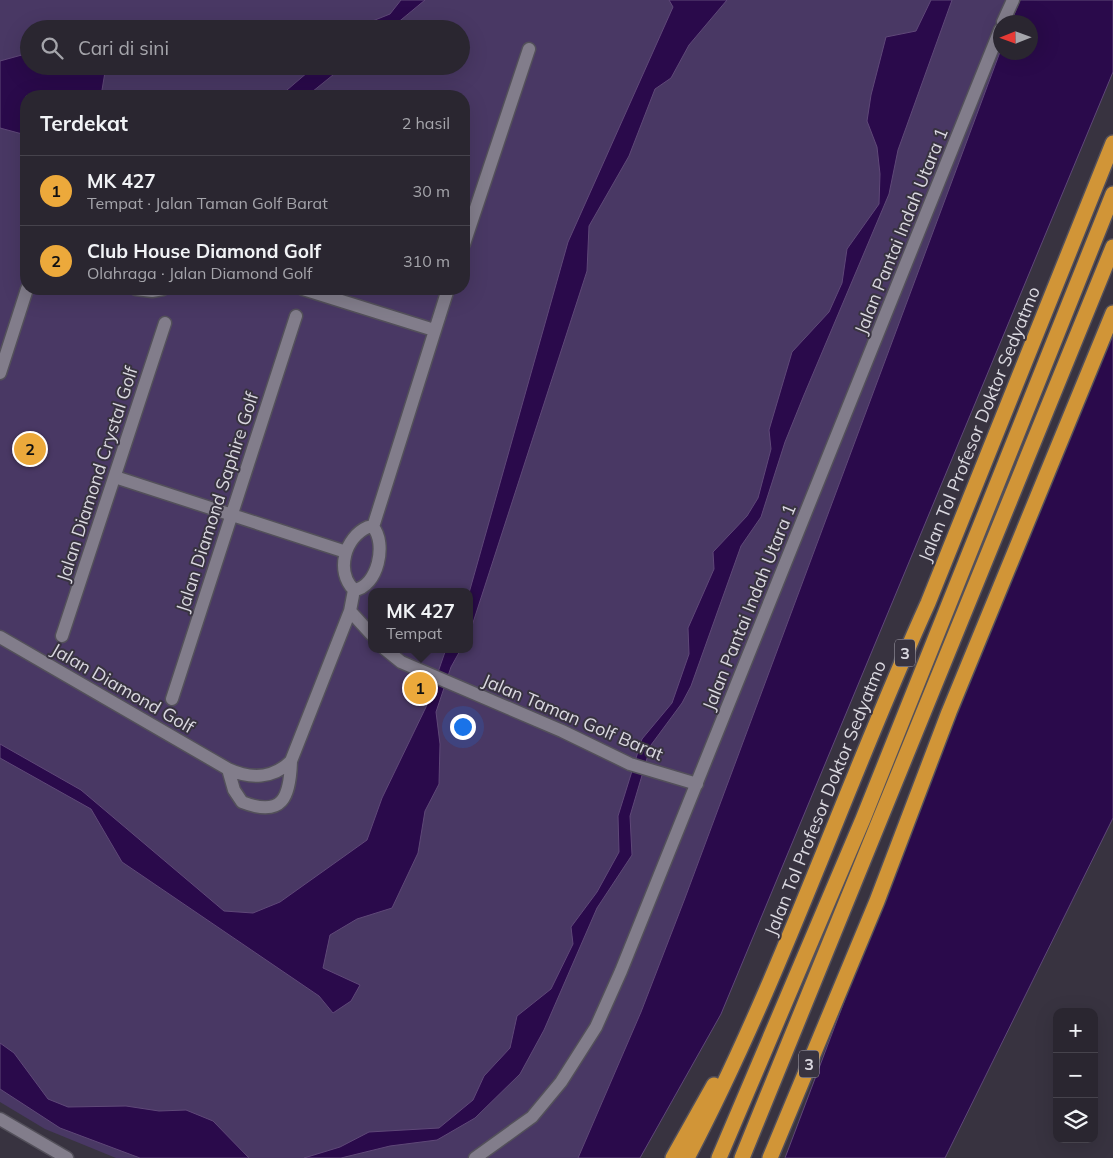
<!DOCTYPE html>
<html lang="id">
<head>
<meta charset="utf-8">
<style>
	:root { --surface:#2a2630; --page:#322e38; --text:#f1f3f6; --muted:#a5a5ab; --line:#46434c; --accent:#eca93b }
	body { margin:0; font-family:Mulish,sans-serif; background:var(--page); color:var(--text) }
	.controls { position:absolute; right:15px; bottom:15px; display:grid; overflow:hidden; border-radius:10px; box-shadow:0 5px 20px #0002 }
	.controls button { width:45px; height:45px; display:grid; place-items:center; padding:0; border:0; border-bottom:1px solid var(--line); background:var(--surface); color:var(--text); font:25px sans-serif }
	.compass { position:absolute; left:993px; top:15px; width:45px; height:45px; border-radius:50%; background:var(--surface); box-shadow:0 5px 20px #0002; rotate:269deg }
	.you { position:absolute; left:462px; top:726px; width:18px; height:18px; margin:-12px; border:4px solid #fff; border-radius:50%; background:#1a73e8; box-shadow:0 0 0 8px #1a73e833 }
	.badge { display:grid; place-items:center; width:32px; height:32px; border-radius:50%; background:var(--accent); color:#111; font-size:16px; font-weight:700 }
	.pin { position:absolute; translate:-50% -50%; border:2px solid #fff; box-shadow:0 1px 5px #0006 }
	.popup { position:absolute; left:368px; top:588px; width:105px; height:65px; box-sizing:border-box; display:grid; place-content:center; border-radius:10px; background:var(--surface); filter:drop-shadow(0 1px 4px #0005); font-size:16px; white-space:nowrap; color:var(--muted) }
	.popup b { font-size:19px; color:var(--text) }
	.popup::after { content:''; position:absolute; left:50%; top:100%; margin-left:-10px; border:10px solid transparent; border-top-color:var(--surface) }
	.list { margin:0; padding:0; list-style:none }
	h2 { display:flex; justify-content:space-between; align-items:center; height:65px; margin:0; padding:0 20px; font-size:21px }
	h2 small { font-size:16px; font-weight:400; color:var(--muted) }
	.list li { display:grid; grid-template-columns:32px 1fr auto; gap:15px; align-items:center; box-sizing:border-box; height:70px; padding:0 20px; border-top:1px solid var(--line) }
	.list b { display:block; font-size:19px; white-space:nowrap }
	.list p { margin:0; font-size:16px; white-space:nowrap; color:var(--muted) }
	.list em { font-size:16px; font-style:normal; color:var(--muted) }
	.icon { flex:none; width:28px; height:28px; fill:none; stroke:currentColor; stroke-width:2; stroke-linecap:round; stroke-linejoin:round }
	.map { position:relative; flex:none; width:1113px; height:1158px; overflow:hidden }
	.search { position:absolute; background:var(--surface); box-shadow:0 5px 20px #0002; left:20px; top:20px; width:450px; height:55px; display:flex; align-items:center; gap:12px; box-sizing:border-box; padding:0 18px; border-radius:28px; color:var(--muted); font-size:19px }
	.panel { position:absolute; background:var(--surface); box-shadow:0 5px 20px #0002; left:20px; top:90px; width:450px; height:205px; border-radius:20px }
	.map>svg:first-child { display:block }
	.green { fill:#493864; fill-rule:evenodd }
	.water { fill:#2a0a4b; stroke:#5f4878 }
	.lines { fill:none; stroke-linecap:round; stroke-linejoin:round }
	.minor-casing { stroke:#53505a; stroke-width:15 }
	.highway-casing { stroke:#53505a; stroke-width:18 }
	.minor { stroke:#827d8b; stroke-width:12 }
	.highway { stroke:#d19537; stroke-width:15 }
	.labels { text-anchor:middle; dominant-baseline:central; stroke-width:4; stroke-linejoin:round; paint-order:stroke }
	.shield { fill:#383340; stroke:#a9a6b0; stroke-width:1 }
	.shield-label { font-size:16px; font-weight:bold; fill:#dad8e0 }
	.street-label { font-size:18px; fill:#dad8e0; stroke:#383340 }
</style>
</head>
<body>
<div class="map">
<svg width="1113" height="1158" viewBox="0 0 1113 1158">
	<rect width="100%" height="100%" fill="#383340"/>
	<path class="green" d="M 0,0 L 1020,0 L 1011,22 L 1000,22 L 1000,52 L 685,898 L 641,1012 L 578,1158 L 116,1158 L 45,1129 L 0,1102 ZM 29,29 L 461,29 L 461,66 L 29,66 ZM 26,96 L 464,96 L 464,289 L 26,289 ZM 371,592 L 469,592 L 469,649 L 371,649 Z"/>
	<path class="water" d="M 401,0 L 425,0 L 390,29 L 359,29 L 365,24 L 390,14 Z
		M 669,0 L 727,0 L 689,45 L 671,78 L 655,89 L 629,156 L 589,226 L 587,271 L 469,635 L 469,593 L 568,242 L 673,7 Z
		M 931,0 L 952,0 L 898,150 L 889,194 L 804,395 L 785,442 L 761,517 L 741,546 L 691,686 L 682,703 L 651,745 L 630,816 L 632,855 L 597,908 L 544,1030 L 520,1074 L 475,1118 L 437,1140 L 390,1146 L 341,1158 L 304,1158 L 340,1147 L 369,1132 L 439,1128 L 473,1100 L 484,1076 L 510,1048 L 517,1016 L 551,989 L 573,944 L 571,927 L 597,892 L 619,852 L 618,816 L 642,739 L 672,703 L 689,654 L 688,628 L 714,569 L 713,552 L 747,516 L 758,498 L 771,449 L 769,430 L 792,352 L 829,312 L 842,283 L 847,249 L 879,204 L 880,174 L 877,147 L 867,121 L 871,95 L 886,37 L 916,31 Z
		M 1020,0 L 1113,0 L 1113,72 L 721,1014 L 640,1158 L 578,1158 L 641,1012 L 685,898 L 1000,52 L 1030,52 L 1030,22 L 1011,22 Z
		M 29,53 L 29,66 L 106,66 L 101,96 L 26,96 L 26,135 L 0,128 L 0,61 Z
		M 315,66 L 344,66 L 307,96 L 280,96 Z
		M 1113,325 L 1113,818 L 945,1158 L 785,1158 L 906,838 Z
		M 446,649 L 461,649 L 451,667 L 436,712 L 440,744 L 439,784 L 425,811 L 418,853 L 392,908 L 357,919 L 330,935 L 323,968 L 360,985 L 351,1001 L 333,1013 L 319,996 L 122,862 L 91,809 L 0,758 L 0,744 L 81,790 L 224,911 L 253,913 L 280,902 L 367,840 L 382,798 L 426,707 Z
		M 0,1043 L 14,1053 L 48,1099 L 68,1107 L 126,1106 L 159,1111 L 186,1110 L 213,1121 L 249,1158 L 140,1158 L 60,1128 L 0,1089 Z"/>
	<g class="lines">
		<g class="minor-casing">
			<path id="minor" d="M 1003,22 L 1013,0
				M 464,244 L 529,49
				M 136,289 L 152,291 L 163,289
				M 303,289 L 434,330
				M 0,373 L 27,289
				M 115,477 L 346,552
				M 368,527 L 373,527 C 387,543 378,587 354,590 C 335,571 345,537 368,527 Z
				M 373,527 L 448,289
				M 350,611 L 371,634
				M 62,636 L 165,323
				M 0,637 L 228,769 C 250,779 273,779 291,761 L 350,611 L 354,590
				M 385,649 L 401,662 L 562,731 L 630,764 L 697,784
				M 172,699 L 296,316
				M 228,769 L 234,790 L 242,802 C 283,818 290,797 291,761
				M 0,1119 L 67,1158
				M 475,1158 L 532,1117 L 561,1082 L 596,1027 L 621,971 L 1000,30"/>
		</g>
		<g class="highway-casing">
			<path id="highway" d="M 673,1158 L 714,1085
				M 687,1158 C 781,979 845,786 928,603 L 1113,143
				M 719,1158 L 863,819 L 1113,194
				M 742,1158 L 1113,247
				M 770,1158 L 877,901 L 949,712 L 1113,313"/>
		</g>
		<use href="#minor" class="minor"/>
		<use href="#highway" class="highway"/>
	</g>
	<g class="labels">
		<g class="shield">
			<rect x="895" y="639.5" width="20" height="27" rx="4"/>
			<rect x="799" y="1050.5" width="20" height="27" rx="4"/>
		</g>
		<g class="shield-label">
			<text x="905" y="653">3</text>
			<text x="809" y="1064">3</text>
		</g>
		<g class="street-label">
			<text transform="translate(901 231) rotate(-68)">Jalan Pantai Indah Utara 1</text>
			<text transform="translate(979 424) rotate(-68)">Jalan Tol Profesor Doktor Sedyatmo</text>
			<text transform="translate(97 474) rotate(-72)">Jalan Diamond Crystal Golf</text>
			<text transform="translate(217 502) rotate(-72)">Jalan Diamond Saphire Golf</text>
			<text transform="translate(749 607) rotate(-68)">Jalan Pantai Indah Utara 1</text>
			<text transform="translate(123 688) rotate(30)">Jalan Diamond Golf</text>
			<text transform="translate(573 717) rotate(23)">Jalan Taman Golf Barat</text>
			<text transform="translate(825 798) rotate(-68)">Jalan Tol Profesor Doktor Sedyatmo</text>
		</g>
	</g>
</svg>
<div class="controls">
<button>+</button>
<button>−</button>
<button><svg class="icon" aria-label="layers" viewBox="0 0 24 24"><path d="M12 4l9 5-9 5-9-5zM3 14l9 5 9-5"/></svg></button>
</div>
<svg class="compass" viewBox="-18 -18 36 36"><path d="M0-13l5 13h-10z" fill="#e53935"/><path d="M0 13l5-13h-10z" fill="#a5a5ab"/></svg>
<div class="you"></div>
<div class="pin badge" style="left:420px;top:688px">1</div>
<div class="popup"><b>MK 427</b>Tempat</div>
<div class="pin badge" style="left:30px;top:449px">2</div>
<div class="search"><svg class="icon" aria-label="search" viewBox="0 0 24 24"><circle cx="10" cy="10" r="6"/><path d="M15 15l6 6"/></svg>Cari di sini</div>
<section class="panel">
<h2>Terdekat<small>2 hasil</small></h2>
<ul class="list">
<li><span class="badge">1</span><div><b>MK 427</b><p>Tempat · Jalan Taman Golf Barat</p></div><em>30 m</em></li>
<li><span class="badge">2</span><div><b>Club House Diamond Golf</b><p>Olahraga · Jalan Diamond Golf</p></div><em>310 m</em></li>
</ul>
</section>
</div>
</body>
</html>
